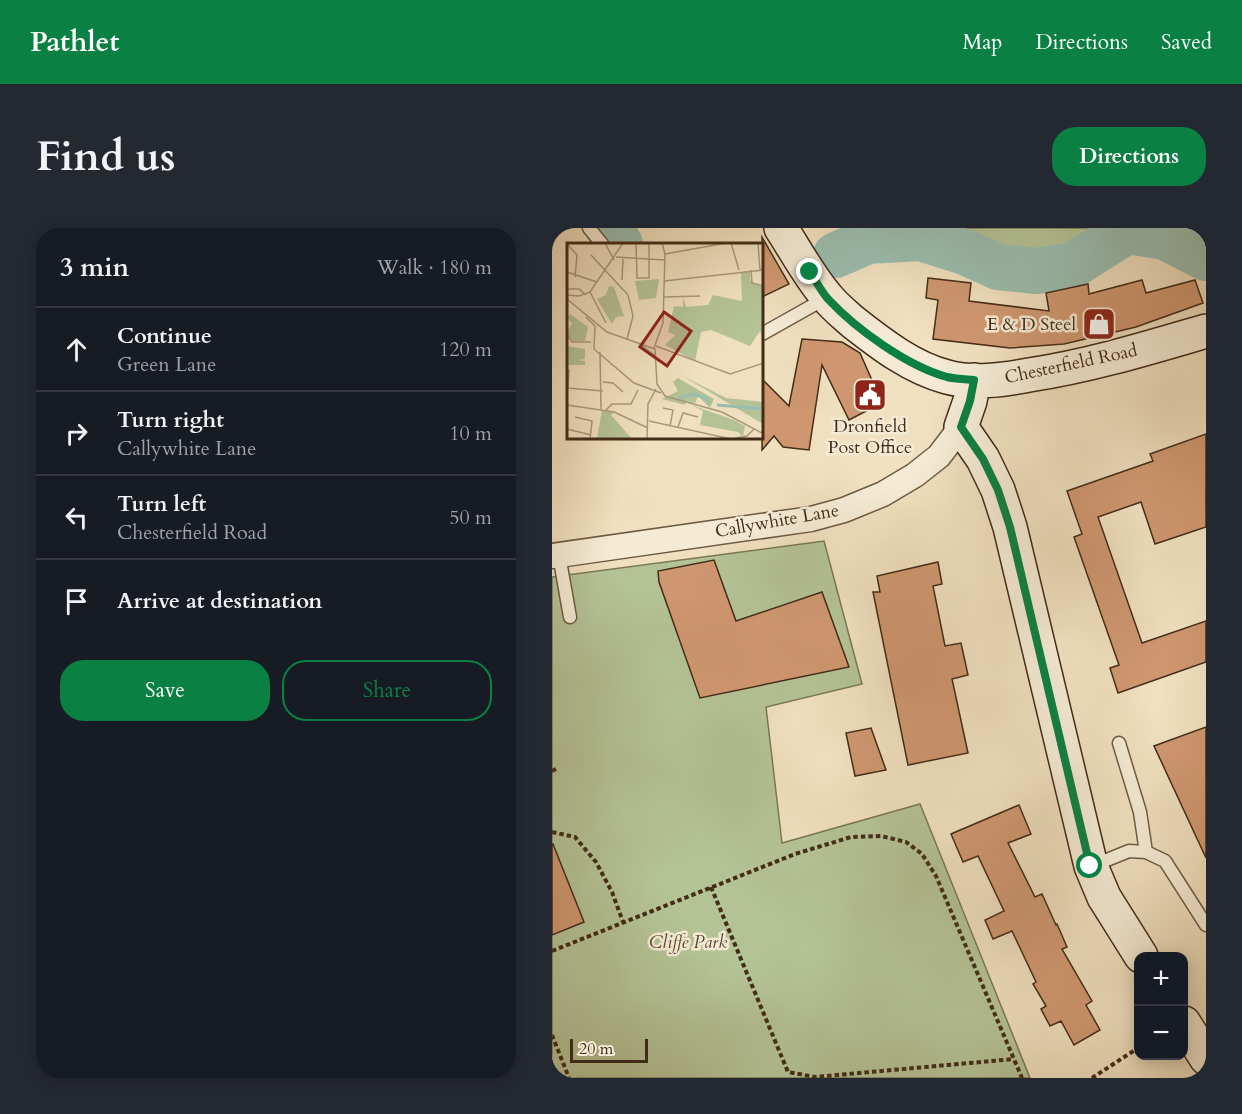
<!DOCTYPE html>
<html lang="en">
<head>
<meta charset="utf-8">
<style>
	:root { --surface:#171b24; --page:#242831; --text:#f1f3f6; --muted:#9ea1a6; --line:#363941; --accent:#0b8043 }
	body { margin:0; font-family:Cardo,serif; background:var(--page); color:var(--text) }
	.controls { position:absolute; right:18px; bottom:18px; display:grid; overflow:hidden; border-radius:12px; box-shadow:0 3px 15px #0003 }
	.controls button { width:54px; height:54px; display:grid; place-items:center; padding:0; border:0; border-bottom:2px solid var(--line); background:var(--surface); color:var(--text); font:30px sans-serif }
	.scale { position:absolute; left:18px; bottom:15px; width:78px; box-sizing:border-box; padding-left:6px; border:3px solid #422c18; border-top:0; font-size:16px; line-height:21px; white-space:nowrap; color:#422c18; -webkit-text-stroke:4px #f5ebd5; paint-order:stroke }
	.stop { position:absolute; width:18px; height:18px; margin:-14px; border:4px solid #0b8043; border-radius:50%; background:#fff }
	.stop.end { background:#0b8043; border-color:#fff; box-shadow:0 2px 6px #0008 }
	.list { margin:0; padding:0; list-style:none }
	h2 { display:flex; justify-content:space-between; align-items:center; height:78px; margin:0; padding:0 24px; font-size:26px }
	h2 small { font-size:20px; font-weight:400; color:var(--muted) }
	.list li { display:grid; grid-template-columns:39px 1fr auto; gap:18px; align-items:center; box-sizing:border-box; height:84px; padding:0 24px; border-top:2px solid var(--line) }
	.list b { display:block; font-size:22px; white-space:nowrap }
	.list p { margin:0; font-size:20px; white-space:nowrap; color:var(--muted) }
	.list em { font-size:20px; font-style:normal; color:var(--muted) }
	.actions { display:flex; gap:12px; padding:18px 24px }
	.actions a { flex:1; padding:14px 0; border:2px solid var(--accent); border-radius:24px; text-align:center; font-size:21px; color:var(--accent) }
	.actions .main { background:var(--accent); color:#fff }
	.icon { flex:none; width:33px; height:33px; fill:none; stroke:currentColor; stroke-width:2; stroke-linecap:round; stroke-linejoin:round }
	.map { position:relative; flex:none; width:654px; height:850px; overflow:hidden; border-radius:24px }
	header { display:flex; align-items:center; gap:36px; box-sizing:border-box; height:84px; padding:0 30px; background:var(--accent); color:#fff }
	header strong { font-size:28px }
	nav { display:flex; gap:33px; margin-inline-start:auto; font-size:21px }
	.intro { display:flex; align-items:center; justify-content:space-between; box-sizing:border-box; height:144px; padding:0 36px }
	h1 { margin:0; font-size:42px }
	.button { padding:15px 27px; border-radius:24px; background:var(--accent); color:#fff; font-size:21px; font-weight:700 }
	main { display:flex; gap:36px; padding:0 36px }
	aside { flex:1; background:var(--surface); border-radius:24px; box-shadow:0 3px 15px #0003 }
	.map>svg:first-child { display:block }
	.green { fill:#b4c396; stroke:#7b7857; stroke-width:1.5 }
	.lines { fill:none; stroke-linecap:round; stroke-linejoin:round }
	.river { stroke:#9abdaf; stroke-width:46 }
	.building { fill:#cf9770; stroke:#422c18; stroke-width:1.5 }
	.service-casing { stroke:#6e5942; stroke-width:15 }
	.minor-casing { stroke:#6e5942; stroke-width:27 }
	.secondary-casing { stroke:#422c18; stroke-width:36 }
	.path { stroke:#422c18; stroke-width:4; stroke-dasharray:4.5 3; stroke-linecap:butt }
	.service { stroke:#f5ebd5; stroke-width:12 }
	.minor { stroke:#f5ebd5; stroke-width:24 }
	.secondary { stroke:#f5ebd5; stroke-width:33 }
	.route { stroke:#0b8043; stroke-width:8 }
	.labels { text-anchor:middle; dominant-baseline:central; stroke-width:5; stroke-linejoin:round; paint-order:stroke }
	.poi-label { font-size:18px; fill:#422c18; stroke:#f5ebd5; text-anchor:end }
	.street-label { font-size:18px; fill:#422c18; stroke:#f5ebd5 }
	.park-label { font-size:18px; font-style:italic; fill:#594a31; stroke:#f5ebd5 }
	.inset-river { fill:none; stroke:#9abdaf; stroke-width:3 }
	.inset-road { fill:none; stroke:#aa987c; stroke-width:1.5 }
	.view { fill:#8f2418; fill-opacity:0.15; stroke:#8f2418; stroke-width:3 }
	.inset-edge { fill:none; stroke:#422c18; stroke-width:3 }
</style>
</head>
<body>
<header>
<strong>Pathlet</strong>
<nav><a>Map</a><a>Directions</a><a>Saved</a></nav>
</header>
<div class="intro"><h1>Find us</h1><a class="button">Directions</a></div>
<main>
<aside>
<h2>3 min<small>Walk · 180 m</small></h2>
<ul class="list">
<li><svg class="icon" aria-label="ahead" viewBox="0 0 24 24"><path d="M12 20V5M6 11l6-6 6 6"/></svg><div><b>Continue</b><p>Green Lane</p></div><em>120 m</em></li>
<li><svg class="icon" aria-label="right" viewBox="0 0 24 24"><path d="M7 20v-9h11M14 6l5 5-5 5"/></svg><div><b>Turn right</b><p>Callywhite Lane</p></div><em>10 m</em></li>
<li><svg class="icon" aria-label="left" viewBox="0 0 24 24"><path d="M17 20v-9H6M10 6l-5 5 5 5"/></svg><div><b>Turn left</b><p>Chesterfield Road</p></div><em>50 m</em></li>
<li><svg class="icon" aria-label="arrive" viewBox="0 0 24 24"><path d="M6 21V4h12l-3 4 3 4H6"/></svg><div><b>Arrive at destination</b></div></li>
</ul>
<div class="actions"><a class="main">Save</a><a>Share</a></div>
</aside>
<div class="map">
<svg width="654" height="850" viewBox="0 0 654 850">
	<rect width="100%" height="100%" fill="#f0e0bf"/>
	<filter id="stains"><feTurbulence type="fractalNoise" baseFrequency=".00333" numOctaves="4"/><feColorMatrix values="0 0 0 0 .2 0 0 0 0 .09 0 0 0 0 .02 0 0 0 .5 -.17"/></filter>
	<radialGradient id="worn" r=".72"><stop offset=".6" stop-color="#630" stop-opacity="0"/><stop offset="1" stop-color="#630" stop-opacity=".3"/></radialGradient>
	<path class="green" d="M 343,0 L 654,0 L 654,30 L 613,9 L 575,3 L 521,37 L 485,43 L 446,39 L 413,24 L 348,29 Z
		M 272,313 L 310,456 L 214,479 L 230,615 L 368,576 L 478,850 L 0,850 L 0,349 Z"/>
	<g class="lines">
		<path class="river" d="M 56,0 L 68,16
			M 284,27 L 316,13 L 368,10 L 413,24 L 446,39 L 485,43 L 521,37 L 575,3 L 613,9 L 654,30"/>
	</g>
	<path class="building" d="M 210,9 L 237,56 L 210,69 Z
		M 376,50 L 419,55 L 417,73 L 497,83 L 494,65 L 536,56 L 537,66 L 590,52 L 594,65 L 643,52 L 651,75 L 584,99 L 512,116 L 458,120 L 381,111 L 386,72 L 374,70 Z
		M 250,111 L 290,114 L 308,125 L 330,175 L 297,192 L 270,137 L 257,222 L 231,219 L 222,208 L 210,222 L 210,151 L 237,178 Z
		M 654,206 L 654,299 L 603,316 L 589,274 L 546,289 L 590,415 L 654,393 L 654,434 L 566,465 L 558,440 L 567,437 L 522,309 L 530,306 L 515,263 L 601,233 L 598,226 Z
		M 162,332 L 184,393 L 270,364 L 297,439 L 148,470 L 107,354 L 106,343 Z
		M 386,334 L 390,356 L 381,358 L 393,418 L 409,415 L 416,447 L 400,451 L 416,525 L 356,537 L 321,364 L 328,364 L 325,348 Z
		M 654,499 L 654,630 L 602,518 Z
		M 319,500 L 334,542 L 303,548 L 294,505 Z
		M 467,577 L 479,606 L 456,615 L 483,669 L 490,666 L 504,697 L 505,696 L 515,719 L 510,721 L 540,773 L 534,777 L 548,802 L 522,817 L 509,793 L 498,798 L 489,781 L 494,778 L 481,756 L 484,754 L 460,703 L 441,711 L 433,692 L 452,683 L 426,628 L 411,634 L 399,606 Z
		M 0,616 L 1,616 L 32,694 L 0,707 Z"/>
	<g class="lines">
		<g class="service-casing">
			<path id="service" d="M 37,0 L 50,16
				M 210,106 L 274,70
				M 7,327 L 18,389
				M 567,515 L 588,584 L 594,624
				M 540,638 L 577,623 L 594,624 L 613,633 L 654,697"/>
		</g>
		<g class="minor-casing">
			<path id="minor" d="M 0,328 L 259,291 L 292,282 L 331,266 L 363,247 L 387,228 L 409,199"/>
		</g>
		<g class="secondary-casing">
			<path id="secondary" d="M 229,0 C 244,23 257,48 275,69 C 282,78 292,86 301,94 C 329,116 360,140 395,149 C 421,156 450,152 477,147 C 537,138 596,120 654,103
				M 422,152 L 418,173 L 409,199 L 431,231 L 446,262 L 458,299 L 539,638 L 552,669 L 589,728
				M 632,795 L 654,830"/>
		</g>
		<path class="path" d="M 0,543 L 4,541
			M 0,604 L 23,609 L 44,634 L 60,664 L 71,694
			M 159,659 L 236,844 L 263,849 L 462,831
			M 0,723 L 243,626 L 299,609 L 329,608 L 354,614 L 370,626 L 384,648 L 470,850
			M 0,807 L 17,850
			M 540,850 L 586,820"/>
		<use href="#service" class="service"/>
		<use href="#minor" class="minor"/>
		<use href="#secondary" class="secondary"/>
	</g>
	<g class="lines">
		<path class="route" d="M 258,44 C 264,53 269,63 276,71 C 304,101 355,138 395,149 C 403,151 413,151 422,152 L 418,173 L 409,199 L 431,231 L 446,262 L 458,299 L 538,638"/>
	</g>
	<defs>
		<g id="shop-square" transform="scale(1.725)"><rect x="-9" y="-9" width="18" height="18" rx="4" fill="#8f2418" stroke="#f5ebd5"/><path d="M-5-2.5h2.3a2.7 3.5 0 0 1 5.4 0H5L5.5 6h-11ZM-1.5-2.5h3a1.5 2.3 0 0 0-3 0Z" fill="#fff"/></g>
		<g id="civic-square" transform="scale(1.725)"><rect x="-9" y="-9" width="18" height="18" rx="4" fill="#8f2418" stroke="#f5ebd5"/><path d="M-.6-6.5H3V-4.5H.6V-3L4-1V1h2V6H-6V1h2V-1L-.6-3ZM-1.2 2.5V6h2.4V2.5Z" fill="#fff"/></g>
	</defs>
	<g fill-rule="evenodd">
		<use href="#shop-square" x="547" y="96"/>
		<use href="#civic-square" x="318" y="167"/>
	</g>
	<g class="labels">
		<g class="poi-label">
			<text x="524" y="96">E &amp; D Steel</text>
			<text x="318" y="198" text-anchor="middle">Dronfield<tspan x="318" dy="21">Post Office</tspan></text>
		</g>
		<g class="street-label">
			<text transform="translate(519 136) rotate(-12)">Chesterfield Road</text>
			<text transform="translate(225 293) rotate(-10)">Callywhite Lane</text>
		</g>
		<g class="park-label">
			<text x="136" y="714">Cliffe Park</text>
		</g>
	</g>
	<g transform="translate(15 15)">
		<rect width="196" height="196" fill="#f0e0bf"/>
		<path d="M 183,28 L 183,38 L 196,44 L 196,98 L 193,88 L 183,103 L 144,87 L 134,89 L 128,118 L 98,102 L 108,92 L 101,89 L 107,63 L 116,64 L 116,54 L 119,64 L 141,62 L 146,52 L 175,58 L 174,29 ZM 92,36 L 89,55 L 72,57 L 68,38 ZM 42,43 L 47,44 L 57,73 L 49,74 L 45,81 L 30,56 L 39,52 ZM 3,71 L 21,84 L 18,98 L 5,98 L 0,90 L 5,80 L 0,75 ZM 0,103 L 18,106 L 18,116 L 11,117 L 18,118 L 18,122 L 0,122 ZM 114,132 L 159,155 L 196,159 L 196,181 ZM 111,135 L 147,156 L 143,165 L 131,153 L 128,160 L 119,158 L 118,162 L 95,156 L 111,148 L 106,139 ZM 124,162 L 167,177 L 178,183 L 176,194 L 171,189 L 133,182 L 136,168 ZM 35,167 L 47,169 L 44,172 L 65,196 L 30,195 Z" fill="#b4c396"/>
		<path class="inset-river" d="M 72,101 L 89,114M 112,155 L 126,151 L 139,155 L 142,161M 150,162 L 197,166"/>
		<path class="inset-road" d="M 38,0 L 47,17M 69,0 L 70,35 L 82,35 L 82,0M 164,0 L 172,27M 191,0 L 193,27M 0,1 L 10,12 L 8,34M 98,11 L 159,0M 24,12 L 61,52 L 66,73 L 60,96M 49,14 L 98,17M 184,27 L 185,40 L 197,43M 0,29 L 30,39M 55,37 L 56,16M 97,38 L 197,27M 0,46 L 12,46 L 19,52M 23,49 L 39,80M 0,52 L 12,53 L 23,49 L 56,0M 97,54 L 133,53M 0,56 L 40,89 L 88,106 L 90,141 L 98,153 L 155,169 L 197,191M 19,74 L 28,83 L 27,106 L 67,140 L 94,150M 0,92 L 5,99 L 24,99M 89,103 L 163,131 L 197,120M 87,105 L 96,80 L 98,11 L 95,0M 33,109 L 34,166M 36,139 L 46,140 L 56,149M 0,145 L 36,148M 1,145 L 2,126M 0,162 L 47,169 L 81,185M 96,165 L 106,167 L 103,183M 39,167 L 45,161 L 64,161 L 71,147M 8,174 L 25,178 L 23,196M 82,178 L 164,196 L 180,193 L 187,186M 111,184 L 116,170 L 131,174M 0,186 L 24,192M 80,196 L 81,161 L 89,146"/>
		<path class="view" d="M 97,69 L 124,88 L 100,123 L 73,104 Z"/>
		<rect width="196" height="196" class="inset-edge"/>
	</g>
	<rect width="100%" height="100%" filter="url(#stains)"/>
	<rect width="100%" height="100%" fill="url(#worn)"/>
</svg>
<div class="controls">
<button>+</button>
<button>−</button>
</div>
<div class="scale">20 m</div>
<div class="stop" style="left:538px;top:638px"></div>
<div class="stop end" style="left:258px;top:44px"></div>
</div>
</main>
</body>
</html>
